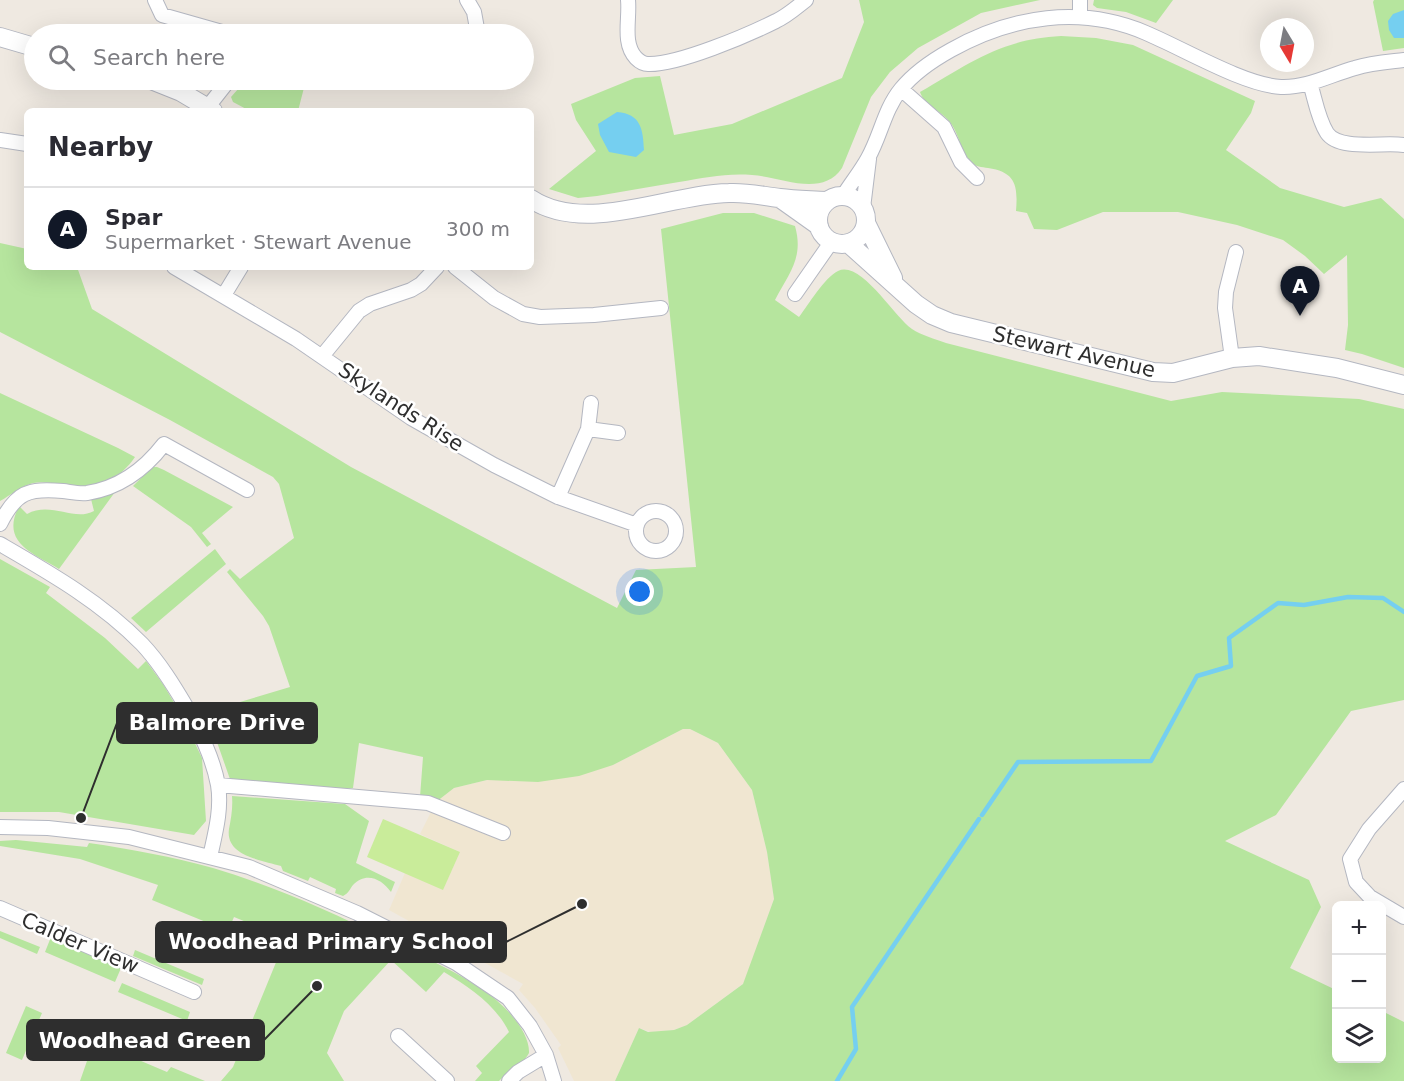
<!DOCTYPE html>
<html lang="en">
<head>
<meta charset="utf-8">
<style>
	:root { --surface:#fff; --page:#f7f7f7; --text:#2b2b33; --muted:#7c7c81; --line:#e1e1e2; --accent:#111827 }
	body { margin:0; font-family:"DejaVu Sans",sans-serif; background:var(--page); color:var(--text) }
	.controls { position:absolute; right:18px; bottom:18px; display:grid; overflow:hidden; border-radius:9px; box-shadow:0 6px 24px #0002 }
	.controls button { width:54px; height:54px; display:grid; place-items:center; padding:0; border:0; border-bottom:2px solid var(--line); background:var(--surface); color:var(--text); font:30px sans-serif }
	.compass { position:absolute; left:1260px; top:18px; width:54px; height:54px; border-radius:50%; background:var(--surface); box-shadow:0 6px 24px #0002; rotate:170deg }
	.you { position:absolute; left:640px; top:592px; width:21px; height:21px; margin:-15px; border:4px solid #fff; border-radius:50%; background:#1a73e8; box-shadow:0 0 0 9px #1a73e833 }
	.badge { display:grid; place-items:center; width:39px; height:39px; border-radius:50%; background:var(--accent); color:#fff; font-size:20px; font-weight:700 }
	.pin { position:absolute; translate:-50% -50px; filter:drop-shadow(0 2px 3px #0008) }
	.pin::after { content:''; position:absolute; top:32px; width:21px; height:18px; background:inherit; clip-path:polygon(0 0,100% 0,50% 100%) }
	.list { margin:0; padding:0; list-style:none }
	h2 { display:flex; justify-content:space-between; align-items:center; height:78px; margin:0; padding:0 24px; font-size:26px }
	h2 small { font-size:20px; font-weight:400; color:var(--muted) }
	.list li { display:grid; grid-template-columns:39px 1fr auto; gap:18px; align-items:center; box-sizing:border-box; height:84px; padding:0 24px; border-top:2px solid var(--line) }
	.list b { display:block; font-size:22px; white-space:nowrap }
	.list p { margin:0; font-size:20px; white-space:nowrap; color:var(--muted) }
	.list em { font-size:20px; font-style:normal; color:var(--muted) }
	.icon { flex:none; width:33px; height:33px; fill:none; stroke:currentColor; stroke-width:2; stroke-linecap:round; stroke-linejoin:round }
	.map { position:relative; flex:none; width:1404px; height:1081px; overflow:hidden }
	.search { position:absolute; background:var(--surface); box-shadow:0 6px 24px #0002; left:24px; top:24px; width:510px; height:66px; display:flex; align-items:center; gap:15px; box-sizing:border-box; padding:0 21px; border-radius:33px; color:var(--muted); font-size:22px }
	.panel { position:absolute; background:var(--surface); box-shadow:0 6px 24px #0002; left:24px; top:108px; width:510px; height:162px; border-radius:9px }
	.map>svg:first-child { display:block }
	.education { fill:#f0e6d1 }
	.green { fill:#b6e59e }
	.pitch { fill:#c9ec9a }
	.water { fill:#75cff0 }
	.lines { fill:none; stroke-linecap:round; stroke-linejoin:round }
	.stream { stroke:#75cff0; stroke-width:4.5 }
	.minor-casing { stroke:#b4b7c1; stroke-width:16 }
	.tertiary-casing { stroke:#b4b7c1; stroke-width:20 }
	.minor { stroke:#fff; stroke-width:14 }
	.tertiary { stroke:#fff; stroke-width:18 }
	.labels { text-anchor:middle; dominant-baseline:central; stroke-width:5; stroke-linejoin:round; paint-order:stroke }
	.street-label { font-size:21px; fill:#2e2e2e; stroke:#fff }
	.leader { fill:none; stroke:#2e2e2e; stroke-width:2 }
	.callout-dot { fill:#2e2e2e; stroke:#fff; stroke-width:2 }
	.callout { fill:#2e2e2e; stroke:#2e2e2e; stroke-width:2 }
	.callout-label { font-size:22px; text-anchor:middle; font-weight:bold; fill:#fff }
</style>
</head>
<body>
<div class="map">
<svg width="1404" height="1081" viewBox="0 0 1404 1081">
	<rect width="100%" height="100%" fill="#efe9e1"/>
	<path class="education" d="M 683,729 L 690,729 L 718,743 L 752,790 L 767,852 L 774,899 L 744,983 L 687,1025 L 674,1030 L 651,1032 L 639,1028 L 615,1081 L 574,1081 L 558,1048 L 561,1045 L 535,1008 L 519,990 L 523,984 L 389,910 L 405,873 L 443,889 L 460,852 L 420,834 L 436,802 L 454,788 L 487,780 L 509,780 L 613,765 Z"/>
	<path class="green" d="M 859,0 L 1040,0 L 981,13 L 918,48 L 890,72 L 871,97 L 842,168 C 822,198 781,177 752,175 C 725,173 705,178 679,182 C 651,187 624,191 597,196 L 578,198 L 549,189 L 596,151 L 576,120 L 571,104 L 635,78 L 660,76 L 674,135 L 732,124 L 842,78 L 864,22 Z
		M 1094,0 L 1173,0 L 1156,23 L 1126,12 L 1097,8 L 1093,5 Z
		M 1374,0 L 1404,0 L 1404,48 L 1383,51 L 1373,2 Z
		M 1061,36 L 1096,38 L 1133,45 L 1255,101 L 1251,113 L 1226,150 L 1280,188 L 1344,207 L 1381,198 L 1404,219 L 1404,368 L 1362,354 L 1345,350 L 1348,325 L 1347,255 L 1324,274 L 1305,256 L 1283,240 L 1237,225 L 1178,212 L 1103,212 L 1057,230 L 1034,229 L 1027,213 L 1016,211 C 1018,186 1016,172 988,168 C 982,167 975,167 971,162 C 960,151 959,132 949,121 C 941,111 924,105 920,92 C 970,63 1001,39 1061,36 Z
		M 246,80 L 306,80 L 298,111 L 250,111 L 233,102 L 231,97 Z
		M 723,213 L 754,213 L 795,226 C 804,258 789,273 775,300 L 799,317 C 809,304 824,278 838,271 C 861,260 894,317 912,329 C 921,335 935,339 946,343 L 1171,401 L 1222,392 L 1359,399 L 1404,409 L 1404,700 L 1351,711 L 1276,815 L 1225,841 L 1309,880 L 1321,907 L 1290,968 L 1336,990 L 1336,1058 L 1382,1058 L 1382,1011 L 1404,1022 L 1404,1081 L 615,1081 L 639,1028 L 648,1032 L 674,1030 L 687,1025 L 743,984 L 774,899 L 767,852 L 752,790 L 718,743 L 690,729 L 683,729 L 613,765 L 579,776 L 538,782 L 487,780 L 454,788 L 436,802 L 420,797 L 423,757 L 359,743 L 353,788 L 344,789 L 231,782 L 218,745 L 203,713 L 290,687 L 269,626 L 263,616 L 227,572 L 230,569 L 240,579 L 294,538 L 279,484 L 273,477 L 170,420 L 0,332 L 0,243 L 27,249 L 27,267 L 77,267 L 92,309 L 351,467 L 617,608 L 636,570 L 696,567 L 661,229 Z
		M 0,393 L 118,448 L 135,457 C 118,482 95,489 66,485 C 55,484 44,481 33,483 C 21,486 11,495 0,501 Z
		M 152,467 L 157,467 L 164,470 L 233,507 L 202,533 L 211,544 L 207,547 L 191,527 L 133,486 L 142,477 L 141,475 Z
		M 115,492 L 59,569 C 33,553 0,543 19,506 L 27,514 C 51,501 74,522 94,511 L 91,499 Z
		M 215,549 L 226,564 L 146,632 L 131,618 Z
		M 0,559 L 50,587 L 46,593 L 105,638 L 138,669 L 146,661 L 163,684 L 182,716 L 202,758 L 206,821 L 194,835 L 59,812 L 0,812 Z
		M 232,796 L 345,804 L 369,821 L 356,863 L 395,882 L 391,892 C 382,879 366,871 353,885 C 349,890 349,893 343,896 L 335,893 L 336,889 L 310,877 L 308,881 L 283,871 L 281,866 C 262,860 225,856 229,829 C 231,818 233,808 232,796 Z
		M 16,840 L 87,847 L 89,843 C 131,849 173,857 213,868 C 273,886 330,911 386,939 C 421,956 458,971 490,995 C 506,1007 530,1032 529,1053 C 523,1065 508,1071 499,1081 L 475,1081 L 482,1073 L 476,1066 L 509,1032 C 496,1005 469,987 444,972 L 426,992 L 391,960 L 344,1011 L 327,1053 L 344,1081 L 221,1081 L 233,1067 L 286,938 L 234,917 L 228,931 L 152,900 L 158,885 L 80,859 L 0,846 L 0,841 Z
		M 0,931 L 40,947 L 37,954 L 0,938 Z
		M 51,937 L 121,968 L 115,982 L 45,952 Z
		M 135,950 L 204,979 L 202,985 L 133,956 Z
		M 122,983 L 190,1012 L 187,1021 L 118,992 Z
		M 26,1006 L 42,1013 L 22,1060 L 6,1053 Z
		M 94,1041 L 167,1072 L 171,1067 L 205,1081 L 80,1081 Z"/>
	<path class="pitch" d="M 383,819 L 460,852 L 443,890 L 367,857 Z"/>
	<path class="water" d="M 1404,10 L 1404,38 L 1394,38 L 1389,30 L 1388,21 L 1393,14 Z
		M 617,112 C 641,114 643,129 644,150 L 636,157 L 609,152 L 600,135 L 598,124 Z"/>
	<g class="lines">
		<path class="stream" d="M 982,815 L 1018,762 L 1151,761 L 1197,676 L 1231,666 L 1229,638 L 1278,603 L 1304,605 L 1348,597 L 1383,598 L 1404,612
			M 837,1081 L 856,1049 L 852,1007 L 979,819"/>
		<g class="minor-casing">
			<path id="minor" d="M 155,0 L 162,15 L 229,34
				M 467,0 L 474,12 L 478,34
				M 628,0 C 630,19 622,43 636,58 C 640,62 643,64 648,64 C 678,65 748,35 776,21 C 787,16 797,7 806,0
				M 1080,17 L 1080,0
				M 1310,83 C 1315,99 1318,119 1327,133 C 1339,151 1384,142 1404,145
				M 901,89 L 944,127 L 961,162 L 977,178
				M 207,108 L 229,80
				M 0,140 L 27,144
				M 843,196 C 851,183 861,171 868,158 C 881,135 884,110 901,89 C 914,73 933,60 951,50 C 1012,16 1081,5 1146,33 C 1182,48 1244,85 1281,87 C 1307,88 1330,75 1355,68 C 1371,63 1387,62 1404,60
				M 863,208 L 869,159
				M 174,267 L 296,339 L 411,418 L 494,465 L 558,497 L 637,525
				M 455,267 L 494,298 L 523,314 L 540,317 L 594,315 L 661,308
				M 795,294 L 832,241
				M 224,295 L 241,267
				M 323,355 L 359,311 L 370,304 L 411,290 L 421,284 L 437,267
				M 1232,358 L 1225,308 L 1226,292 L 1236,252
				M 588,429 L 618,433
				M 558,497 L 588,429 L 591,403
				M636 531a20 20 0 1 1 40 0a20 20 0 1 1-40 0Z
				M 0,524 C 16,492 28,488 63,491 C 71,492 79,494 87,493 C 119,488 144,470 164,444 L 247,490
				M 0,544 C 50,573 101,602 142,644 C 160,663 174,686 187,708 C 200,732 213,758 218,785 C 222,809 215,834 210,857
				M 218,785 L 428,803 L 503,833
				M 1404,789 L 1369,829 L 1350,859 L 1356,882 L 1370,897 L 1404,917
				M 0,827 L 48,828 L 129,837 L 249,867 L 357,913 L 456,963 L 508,998 L 530,1026 L 546,1055 L 554,1081
				M 0,908 L 194,992
				M 398,1036 L 447,1081
				M 509,1081 L 518,1072 L 546,1055"/>
		</g>
		<g class="tertiary-casing">
			<path id="tertiary" d="M 0,37 L 34,47
				M 151,80 L 181,92 L 213,111
				M818 220a24 24 0 1 1 48 0a24 24 0 1 1-48 0Z
				M 531,199 C 586,235 668,194 729,193 C 747,192 762,196 780,198 C 795,200 811,200 826,201
				M 781,199 L 819,226
				M 866,223 L 893,278
				M 848,243 L 916,304 L 932,315 L 951,323 L 1153,372 L 1173,373 L 1232,358 L 1259,356 L 1337,368 L 1404,385"/>
		</g>
		<use href="#minor" class="minor"/>
		<use href="#tertiary" class="tertiary"/>
	</g>
	<g class="labels">
		<g class="street-label">
			<text transform="translate(1074 352) rotate(13)">Stewart Avenue</text>
			<text transform="translate(401 407) rotate(33)">Skylands Rise</text>
			<text transform="translate(80 943) rotate(23)">Calder View</text>
		</g>
	</g>
	<path class="leader" d="M81 818L117 723M582 904L506 942M317 986L264 1040"/>
	<g class="callout-dot">
		<circle cx="81" cy="818" r="6"/>
		<circle cx="582" cy="904" r="6"/>
		<circle cx="317" cy="986" r="6"/>
	</g>
	<g class="callout">
		<rect x="117" y="703" width="200" height="40" rx="6"/>
		<rect x="156" y="922" width="350" height="40" rx="6"/>
		<rect x="27" y="1020" width="237" height="40" rx="6"/>
	</g>
	<g class="callout-label">
		<text x="217" y="730">Balmore Drive</text>
		<text x="331" y="949">Woodhead Primary School</text>
		<text x="145" y="1048">Woodhead Green</text>
	</g>
</svg>
<div class="controls">
<button>+</button>
<button>−</button>
<button><svg class="icon" aria-label="layers" viewBox="0 0 24 24"><path d="M12 4l9 5-9 5-9-5zM3 14l9 5 9-5"/></svg></button>
</div>
<svg class="compass" viewBox="-18 -18 36 36"><path d="M0-13l5 13h-10z" fill="#e53935"/><path d="M0 13l5-13h-10z" fill="#7c7c81"/></svg>
<div class="you"></div>
<div class="pin badge" style="left:1300px;top:316px">A</div>
<div class="search"><svg class="icon" aria-label="search" viewBox="0 0 24 24"><circle cx="10" cy="10" r="6"/><path d="M15 15l6 6"/></svg>Search here</div>
<section class="panel">
<h2>Nearby<small></small></h2>
<ul class="list">
<li><span class="badge">A</span><div><b>Spar</b><p>Supermarket · Stewart Avenue</p></div><em>300 m</em></li>
</ul>
</section>
</div>
</body>
</html>
